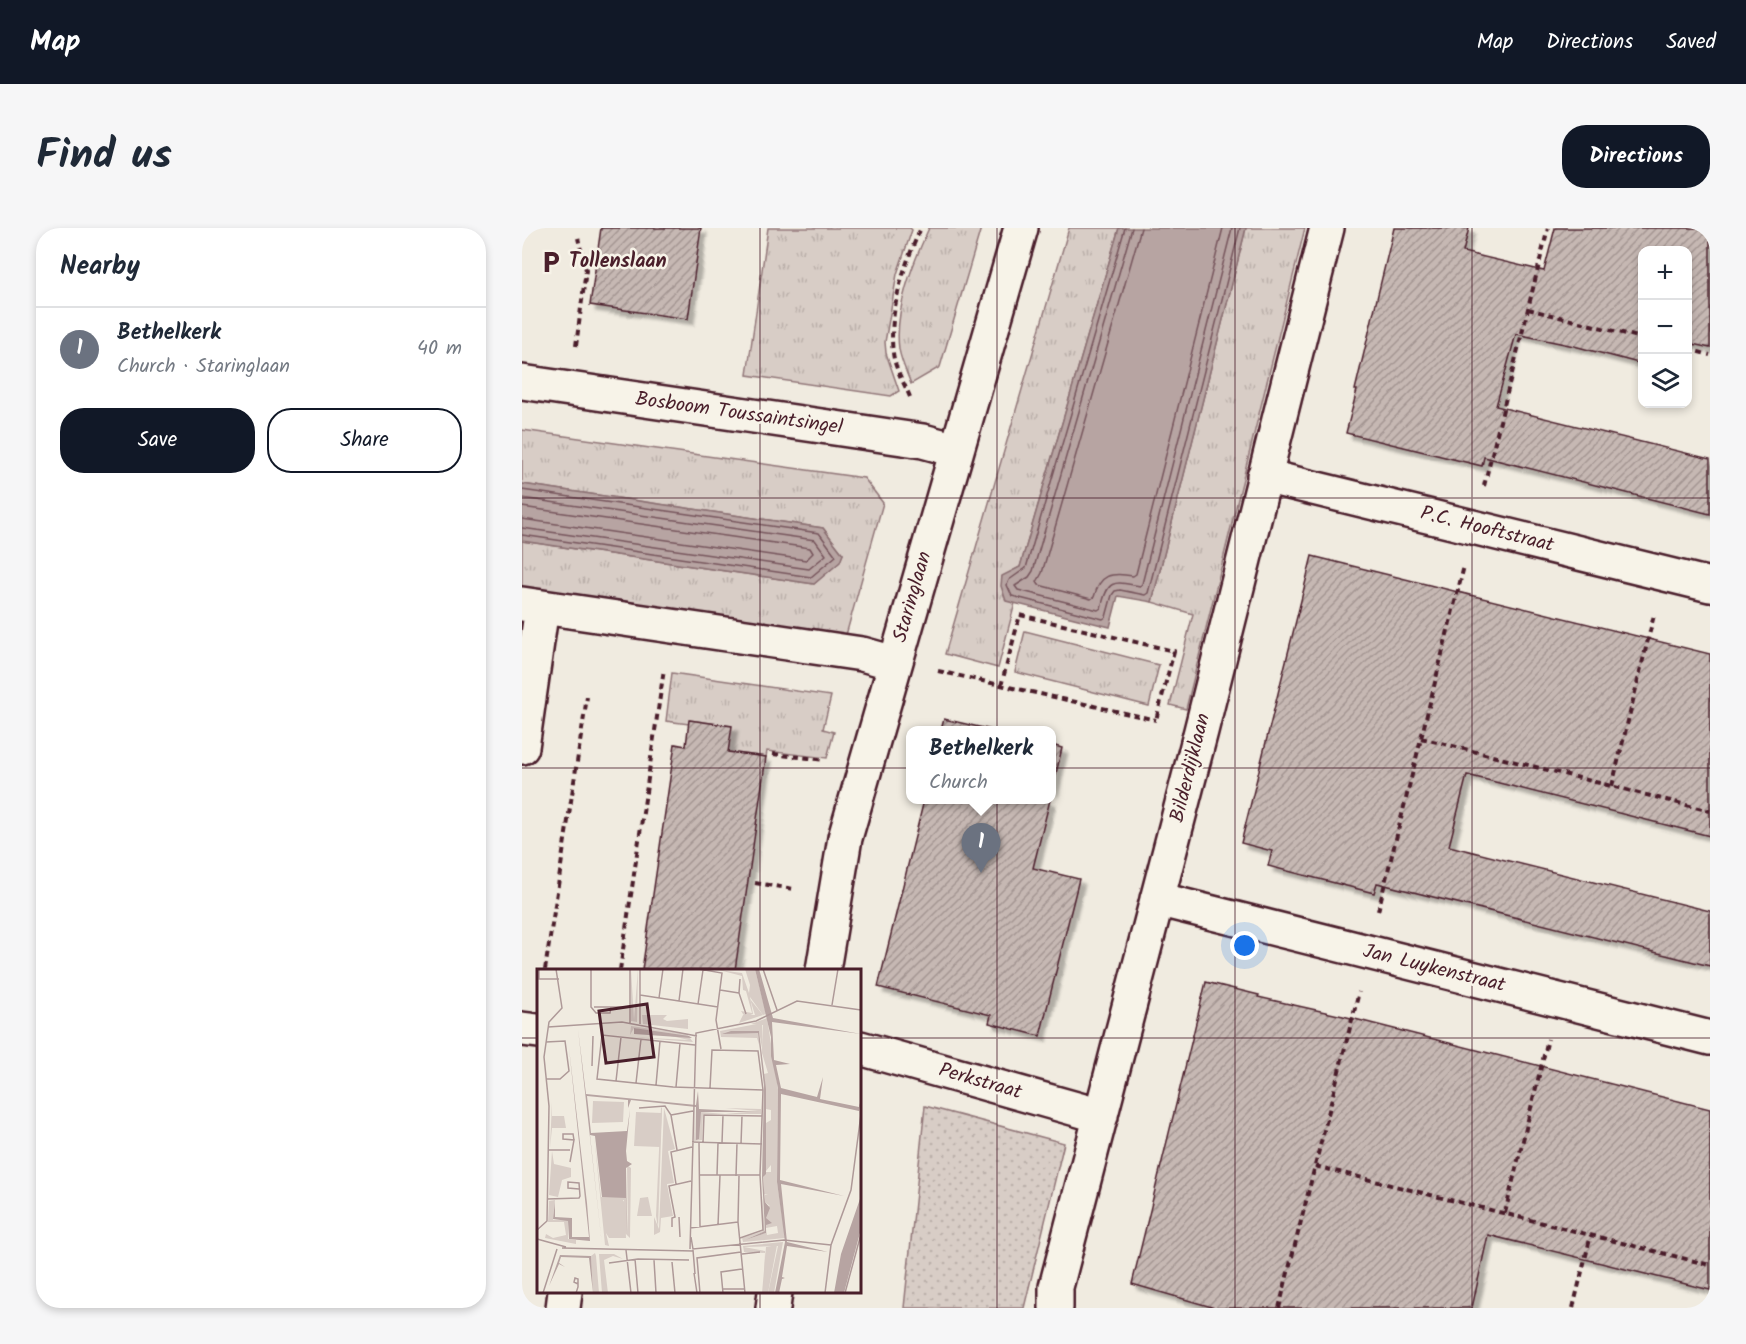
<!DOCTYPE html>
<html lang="en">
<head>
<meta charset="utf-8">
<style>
	:root { --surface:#fff; --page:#f6f6f7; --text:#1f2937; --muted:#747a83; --line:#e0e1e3; --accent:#111827 }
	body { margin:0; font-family:Kalam,sans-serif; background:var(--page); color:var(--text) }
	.controls { position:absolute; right:18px; top:18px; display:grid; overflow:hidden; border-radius:12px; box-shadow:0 3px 9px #0003 }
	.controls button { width:54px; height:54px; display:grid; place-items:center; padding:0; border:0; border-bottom:2px solid var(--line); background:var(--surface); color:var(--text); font:30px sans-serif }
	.you { position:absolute; left:723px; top:718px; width:21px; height:21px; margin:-15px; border:4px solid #fff; border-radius:50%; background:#1a73e8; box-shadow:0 0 0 9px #1a73e833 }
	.badge { display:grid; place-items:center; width:39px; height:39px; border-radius:50%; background:var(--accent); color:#fff; font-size:20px; font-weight:700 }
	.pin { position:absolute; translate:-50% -50px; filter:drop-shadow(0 2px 3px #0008) }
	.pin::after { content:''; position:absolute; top:32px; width:21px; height:18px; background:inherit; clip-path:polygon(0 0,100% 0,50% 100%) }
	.popup { position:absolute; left:384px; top:498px; width:150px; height:78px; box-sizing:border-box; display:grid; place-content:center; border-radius:12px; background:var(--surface); filter:drop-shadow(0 2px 4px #0005); font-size:20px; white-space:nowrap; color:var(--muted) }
	.popup b { font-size:22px; color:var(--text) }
	.popup::after { content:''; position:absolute; left:50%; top:100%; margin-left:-12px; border:12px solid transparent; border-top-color:var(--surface) }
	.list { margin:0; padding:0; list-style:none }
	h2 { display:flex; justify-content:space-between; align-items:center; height:78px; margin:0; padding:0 24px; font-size:26px }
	h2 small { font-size:20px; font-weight:400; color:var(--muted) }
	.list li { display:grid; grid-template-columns:39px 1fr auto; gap:18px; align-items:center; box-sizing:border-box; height:84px; padding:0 24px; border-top:2px solid var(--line) }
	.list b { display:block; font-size:22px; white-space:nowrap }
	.list p { margin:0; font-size:20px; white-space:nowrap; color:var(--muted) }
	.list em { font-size:20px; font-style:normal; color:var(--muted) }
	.actions { display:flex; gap:12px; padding:18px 24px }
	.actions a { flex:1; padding:14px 0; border:2px solid var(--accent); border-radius:24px; text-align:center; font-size:21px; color:var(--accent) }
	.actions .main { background:var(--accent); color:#fff }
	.icon { flex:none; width:33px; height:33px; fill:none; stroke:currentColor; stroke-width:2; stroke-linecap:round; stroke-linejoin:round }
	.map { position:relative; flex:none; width:1188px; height:1080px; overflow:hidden; border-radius:24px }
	header { display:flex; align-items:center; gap:36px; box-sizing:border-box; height:84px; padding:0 30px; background:var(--accent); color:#fff }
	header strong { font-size:28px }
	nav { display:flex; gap:33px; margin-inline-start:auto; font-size:21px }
	.intro { display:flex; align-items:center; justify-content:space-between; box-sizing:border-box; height:144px; padding:0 36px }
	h1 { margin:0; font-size:42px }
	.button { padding:15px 27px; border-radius:24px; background:var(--accent); color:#fff; font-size:21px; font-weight:700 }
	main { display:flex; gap:36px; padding:0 36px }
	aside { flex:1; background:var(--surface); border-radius:24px; box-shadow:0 3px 9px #0003 }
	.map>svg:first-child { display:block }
	.grass { fill:url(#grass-tufts); stroke:#917678; stroke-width:1.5 }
	.park { fill:url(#park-dots); stroke:#917678; stroke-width:1.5 }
	.water { fill:#b7a4a2; stroke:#8b6f72; stroke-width:1.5 }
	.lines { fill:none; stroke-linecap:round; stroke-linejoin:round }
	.shore { stroke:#76545b; stroke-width:1.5 }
	.building { fill:url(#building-hatch); stroke:#4a1f2b; stroke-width:1.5; filter:url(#shadow) }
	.street-casing { stroke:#4a1f2b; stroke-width:38 }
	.secondary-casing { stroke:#4a1f2b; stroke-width:38 }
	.path { stroke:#4a1f2b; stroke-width:4; stroke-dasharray:6 4.5; stroke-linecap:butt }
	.street { stroke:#f7f3e8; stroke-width:33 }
	.secondary { stroke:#f7f3e8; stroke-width:33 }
	.grid { fill:none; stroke:#4a1f2b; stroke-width:1.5; stroke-opacity:0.55 }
	.labels { text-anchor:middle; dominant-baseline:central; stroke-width:5; stroke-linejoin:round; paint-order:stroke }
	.poi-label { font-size:20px; font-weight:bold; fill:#4a1f2b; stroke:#f7f3e8; text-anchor:start }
	.street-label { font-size:20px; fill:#4a1f2b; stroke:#f7f3e8 }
	.inset-road { fill:none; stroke:#ae9998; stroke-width:1.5 }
	.view { fill:#4a1f2b; fill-opacity:0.15; stroke:#4a1f2b; stroke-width:3 }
	.inset-edge { fill:none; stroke:#4a1f2b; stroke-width:3 }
</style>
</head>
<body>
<header>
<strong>Map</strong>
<nav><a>Map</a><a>Directions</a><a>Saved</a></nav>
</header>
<div class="intro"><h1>Find us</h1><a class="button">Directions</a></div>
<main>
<aside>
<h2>Nearby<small></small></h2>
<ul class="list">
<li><span class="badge" style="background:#6b7280">1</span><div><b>Bethelkerk</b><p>Church · Staringlaan</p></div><em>40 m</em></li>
</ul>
<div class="actions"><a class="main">Save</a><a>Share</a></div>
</aside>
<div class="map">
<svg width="1188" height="1080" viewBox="0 0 1188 1080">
	<defs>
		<pattern id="grass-tufts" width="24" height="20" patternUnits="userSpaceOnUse" patternTransform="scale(1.5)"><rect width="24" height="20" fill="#d8cdc6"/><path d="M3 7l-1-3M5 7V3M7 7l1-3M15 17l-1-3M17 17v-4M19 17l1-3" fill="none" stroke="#bbb0aa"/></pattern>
		<pattern id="park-dots" width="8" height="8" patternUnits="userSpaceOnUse" patternTransform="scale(1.5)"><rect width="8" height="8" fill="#d8cdc6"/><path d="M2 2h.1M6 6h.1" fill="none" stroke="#bbb0aa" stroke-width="1.8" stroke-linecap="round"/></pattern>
		<pattern id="building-hatch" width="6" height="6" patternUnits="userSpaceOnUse" patternTransform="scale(1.5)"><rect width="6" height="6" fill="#c6b8b3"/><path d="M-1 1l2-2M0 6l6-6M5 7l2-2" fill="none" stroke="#a39592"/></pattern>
		<filter id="shadow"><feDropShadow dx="5.5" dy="5.5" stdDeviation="1.5" flood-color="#0004"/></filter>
	</defs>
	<rect width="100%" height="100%" fill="#f0ebe0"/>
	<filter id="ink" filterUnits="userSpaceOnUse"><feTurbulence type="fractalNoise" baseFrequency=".0167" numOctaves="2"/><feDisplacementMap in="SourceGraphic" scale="12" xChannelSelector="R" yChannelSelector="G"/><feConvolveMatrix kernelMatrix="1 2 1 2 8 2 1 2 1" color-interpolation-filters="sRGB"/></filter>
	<g filter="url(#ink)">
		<path class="grass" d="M 246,0 L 388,0 L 390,2 L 375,46 L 363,114 L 364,125 L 377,163 L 369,168 L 225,147 Z
			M 407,0 L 459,0 L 418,139 L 389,156 C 385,145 379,133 377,121 C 372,82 391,35 407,0 Z
			M 547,0 L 597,0 L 498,339 L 480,349 L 484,372 L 493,375 L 476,440 L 423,426 Z
			M 724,0 L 783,0 L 664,481 L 648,477 L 671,386 L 630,374 Z
			M 0,202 L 342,250 L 361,275 L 324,407 L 0,360 L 0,313 L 292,356 L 317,334 L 321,326 L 301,300 L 0,256 Z
			M 503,403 L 637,437 L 627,478 L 493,444 Z
			M 150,445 L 309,468 L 301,501 L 312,504 L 305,530 L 245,523 L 244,529 L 206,524 L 209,498 L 168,492 L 167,496 L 144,493 Z"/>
		<path class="park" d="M 403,878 L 542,915 L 502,1080 L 382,1080 Z"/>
		<path class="water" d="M 597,0 L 724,0 L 630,374 L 596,368 L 588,399 L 484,373 L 479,358 L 480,348 L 498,339 Z
			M 0,256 L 301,300 L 321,326 L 318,334 L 292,356 L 0,313 Z"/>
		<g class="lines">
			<path class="shore" d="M 603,0 L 504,340 L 487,352 L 485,357 L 490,368 L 581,391 L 584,389 L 590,367 L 593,363 L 598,362 L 623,367 L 626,365 L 718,0
				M 610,0 L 511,343 L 507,349 L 493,358 L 496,362 L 576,382 L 579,380 C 586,351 591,353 618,358 L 620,356 L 710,0
				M 619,0 L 520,345 L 515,354 L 517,357 L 569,371 L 572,369 C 578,346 589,344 611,348 L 614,346 L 701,0
				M 0,262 L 297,305 L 314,328 L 289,349 L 0,307
				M 0,270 L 293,312 L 304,327 L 287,341 L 0,300
				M 0,279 L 288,320 L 291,325 L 284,332 L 0,291"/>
		</g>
		<path class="building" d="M 79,0 L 179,0 L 166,91 L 68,77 Z
			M 872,0 L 947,0 L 941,24 L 1022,43 L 1033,0 L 1188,0 L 1188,120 L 1166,115 L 1166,22 L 1120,22 L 1120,136 L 1052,118 L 994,106 L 974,178 L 1188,231 L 1188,286 L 962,229 L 960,238 L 824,205 L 835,162 L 833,162 Z
			M 790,328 L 1188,426 L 1188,608 L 945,547 L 927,618 L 1188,683 L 1188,738 L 855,655 L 852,665 L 746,638 L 750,623 L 719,615 Z
			M 422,491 L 470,502 L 419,502 Z
			M 167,492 L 210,498 L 206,524 L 244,529 L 213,742 L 120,742 L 153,516 L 164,518 Z
			M 530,517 L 540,520 L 530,563 Z
			M 402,572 L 528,572 L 511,640 L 557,651 L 518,808 L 467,795 L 469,787 L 356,759 Z
			M 684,754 L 737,767 L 736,769 L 821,788 L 1188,881 L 1188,1062 L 966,1007 L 950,1080 L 693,1080 L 610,1056 Z"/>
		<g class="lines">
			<g class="street-casing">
				<path id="street" d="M 0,154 L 401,213 L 434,222
					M 742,248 L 1188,357
					M 0,376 L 340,426 L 372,435
					M 0,519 L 20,379
					M 635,671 L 1188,810
					M 0,801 L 16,803
					M 338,820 L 579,888
					M 41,1080 L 43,1064
					M 534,1080 L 534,1059 L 679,503 L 805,0"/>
			</g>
			<g class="secondary-casing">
				<path id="secondary" d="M 301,742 L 323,610 L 499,0
					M 251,1080 L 253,1064"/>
			</g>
			<path class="path" d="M 1006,81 L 1120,110
				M 54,118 L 64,42 L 56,10
				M 1166,121 L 1188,127
				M 388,169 C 383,157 375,144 372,131 C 364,91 382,36 399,0
				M 962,258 L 1026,0
				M 416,443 L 634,492
				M 479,458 L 498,387 L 652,423 L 634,492
				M 899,510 L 1188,583
				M 251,526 L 303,532
				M 1090,558 L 1132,387
				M 233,655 L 272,661
				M 856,683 L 942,338
				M 23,742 L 65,469
				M 98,742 L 142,441
				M 793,938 L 1188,1037
				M 983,985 L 1026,811
				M 757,1080 L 837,764
				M 1051,1080 L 1069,1007"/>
			<use href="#street" class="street"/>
			<use href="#secondary" class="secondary"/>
		</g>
	</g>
	<path class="grid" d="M 238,0 L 238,742M 475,0 L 475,1080M 713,0 L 713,1080M 950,0 L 950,1080M 0,270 L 1188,270M 0,540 L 1188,540M 0,810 L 16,810M 338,810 L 1188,810M 238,1064 L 238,1080"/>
	<defs>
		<g id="parking-bare" transform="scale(1.8)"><path d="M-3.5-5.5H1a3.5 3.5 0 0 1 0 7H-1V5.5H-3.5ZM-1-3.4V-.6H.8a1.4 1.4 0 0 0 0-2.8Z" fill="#4a1f2b" stroke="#f7f3e8" stroke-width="2.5" paint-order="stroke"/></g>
	</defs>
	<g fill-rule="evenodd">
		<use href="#parking-bare" x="29" y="34"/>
	</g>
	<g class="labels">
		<g class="poi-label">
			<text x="47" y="34">Tollenslaan</text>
		</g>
		<g class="street-label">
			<text transform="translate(217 186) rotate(8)">Bosboom Toussaintsingel</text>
			<text transform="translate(965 302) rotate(14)">P.C. Hooftstraat</text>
			<text transform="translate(391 369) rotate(-74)">Staringlaan</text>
			<text transform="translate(669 540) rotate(-76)">Bilderdijklaan</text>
			<text transform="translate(912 741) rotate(14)">Jan Luykenstraat</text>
			<text transform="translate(458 854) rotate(16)">Perkstraat</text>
		</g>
	</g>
	<g transform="translate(15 741)">
		<rect width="324" height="324" fill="#f0ebe0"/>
		<path d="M 94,0 L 97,51 L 101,0 L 100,53 L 94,52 ZM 208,0 L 218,0 L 229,45 L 226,46 L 213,28 L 216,45 L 208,48 L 204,42 L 215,44 L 209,22 L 206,21 L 205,7 L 182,1 L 205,4 L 212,24 L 213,16 ZM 105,46 L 130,46 L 126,50 L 130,52 L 151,50 L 151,60 L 106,55 ZM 230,49 L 241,120 L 240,213 L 248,269 L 206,273 L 205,269 L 226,262 L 225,226 L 228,262 L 208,271 L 229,264 L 229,260 L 230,266 L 241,264 L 240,257 L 229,259 L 228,236 L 233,237 L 228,233 L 228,226 L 231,226 L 227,225 L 226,208 L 229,203 L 234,203 L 234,196 L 229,202 L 229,154 L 234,151 L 234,141 L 229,140 L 229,150 L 227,105 L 231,104 L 225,84 L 226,56 L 214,55 ZM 94,57 L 150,65 L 156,73 L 93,68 L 152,71 L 97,59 L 93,66 ZM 56,132 L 87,133 L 86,153 L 55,154 ZM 15,133 L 15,147 L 27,147 L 29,159 L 15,159 L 13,179 ZM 158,138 L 159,171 L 164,143 L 188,145 L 221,142 L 188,139 L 224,140 L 224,145 L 166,145 L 165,171 L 157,172 ZM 127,139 L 138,180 L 131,182 L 137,214 L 130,215 L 136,247 L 124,249 L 123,263 L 117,266 L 117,248 L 122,260 ZM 57,165 L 64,228 L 85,230 L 88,234 L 89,269 L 72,269 L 69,264 L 72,277 L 68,276 ZM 15,182 L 17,195 L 34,199 L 34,208 L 25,211 L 21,228 L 12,226 ZM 111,228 L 115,247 L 100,247 L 103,229 ZM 18,231 L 16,251 L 31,251 L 31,270 L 39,271 L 39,275 L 8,269 L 9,265 L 16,269 L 29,266 L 27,253 L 11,253 L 12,232 ZM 246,273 L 237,324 L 231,324 L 241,277 L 207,278 L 228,282 L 229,294 L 227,309 L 228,284 L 207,283 L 206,277 ZM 62,285 L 77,285 L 86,290 L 76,287 L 67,291 L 71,324 L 65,324 Z" fill="#d8cdc6"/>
		<path d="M 213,30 L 226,46 L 202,54 L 206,46 L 218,46 ZM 225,54 L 226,85 L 222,62 L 185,63 L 221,64 L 223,79 L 220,69 L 184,68 L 183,62 ZM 124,138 L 125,139 L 121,259 L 119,247 ZM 90,196 L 94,199 L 93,269 L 88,264 L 87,231 L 65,231 L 64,228 L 89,228 L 91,262 ZM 240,276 L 231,324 L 225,324 L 229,278 ZM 58,284 L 59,287 L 62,324 L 56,324 L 54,287 Z" fill="#d8cdc6"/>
		<path d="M 99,143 L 125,144 L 123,178 L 97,177 Z" fill="#d8cdc6"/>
		<path d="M 218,0 L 222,0 L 236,49 L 324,65 L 235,53 L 237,91 L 253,95 L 239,96 L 244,119 L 280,128 L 286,108 L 283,130 L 322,138 L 324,130 L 322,142 L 244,125 L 243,211 L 307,227 L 244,215 L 250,273 L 291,283 L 250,277 L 245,308 L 248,309 L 245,310 L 242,324 L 238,324 L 248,273 L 240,213 L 241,119 L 234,87 L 234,68 ZM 97,59 L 152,67 L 155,69 L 97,65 ZM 41,60 L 49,125 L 159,136 L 161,122 L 162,140 L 222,143 L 164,143 L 162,170 L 159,171 L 159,138 L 94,131 L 91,139 L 91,131 L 50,127 L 54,164 L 90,162 L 93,140 L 89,182 L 90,192 L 95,195 L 89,199 L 90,263 L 89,229 L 65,228 L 58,167 L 53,166 L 65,276 ZM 194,62 L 222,62 L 229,120 L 229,205 L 226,208 L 228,233 L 233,239 L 229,249 L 235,254 L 229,256 L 229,264 L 208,271 L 228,262 L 225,208 L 227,117 L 221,64 L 185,65 ZM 32,79 L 50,234 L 53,272 L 32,270 L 31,252 L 16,250 L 18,233 L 18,248 L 35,249 L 35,268 L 52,268 ZM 324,227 L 324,260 L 307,324 L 297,324 L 304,285 ZM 23,286 L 54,287 L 56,324 L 52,289 L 24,288 L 22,294 L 28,298 L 22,295 L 12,317 Z" fill="#b7a4a2"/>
		<path class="inset-road" d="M 2,0 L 2,10 L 22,10M 54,0 L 54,38 L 59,44 L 73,44 L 74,38M 162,0 L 185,4 L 179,51 L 184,80M 226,0 L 240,41M 203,10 L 202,24 L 209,45M 183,21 L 202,24M 103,26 L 181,38M 122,29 L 126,0M 142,32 L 146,0M 161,35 L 166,1M 295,36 L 301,0M 57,38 L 93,38M 93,54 L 93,0M 103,55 L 103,0M 11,58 L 85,53 L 160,67M 9,73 L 28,72 L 32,102 L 23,110 L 9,110M 158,76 L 65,66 L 60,110 L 136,118 L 226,121M 55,97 L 56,67M 79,112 L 84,68M 99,114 L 104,70M 119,116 L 123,72M 139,118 L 143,74M 173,119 L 175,81 L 221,82 L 226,121 L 223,206 L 226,261 L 203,269M 102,139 L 128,137 L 134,146 L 140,181M 134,146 L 156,142M 155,173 L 225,175M 162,174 L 163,258M 166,174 L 167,146 L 225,147M 185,174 L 186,146M 204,175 L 205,147M 11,181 L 33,181M 33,193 L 37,171 L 26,170 L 26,165 L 36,165 L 37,171M 162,206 L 223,206M 180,206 L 181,174M 199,207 L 200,174M 202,207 L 201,253 L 208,324M 139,215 L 134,183 L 155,178M 10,230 L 42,229 L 43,227 L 42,214 L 31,213 L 31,219 L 42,220M 142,248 L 143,268M 181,256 L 183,206M 135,258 L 135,249 L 138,248 L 132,217 L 154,212M 153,259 L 201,253M 0,261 L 10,252 L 12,137 L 7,88 L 12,53 L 25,39 L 19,0M 154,268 L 156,280 L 247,271 L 294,276M 0,270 L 29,278M 25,279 L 156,282M 153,280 L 159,64 L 219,52 L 260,32 L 324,41M 89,281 L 94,324M 156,281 L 158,305M 205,285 L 223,283M 98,290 L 101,324M 117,291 L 119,324M 135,293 L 138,324M 72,294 L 101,290 L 152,291M 157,304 L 160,324M 186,320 L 208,320M 6,324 L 20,280M 39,324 L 41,318 L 41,310 L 38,309 L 37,313 L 41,315M 163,324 L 160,289 L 204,283M 186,324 L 184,303 L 205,300M 288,324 L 294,276 L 314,221 L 324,145M 308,324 L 324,265"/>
		<path class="view" d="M 110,35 L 117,88 L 69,94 L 62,42 Z"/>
		<rect width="324" height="324" class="inset-edge"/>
	</g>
</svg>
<div class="controls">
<button>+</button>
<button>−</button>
<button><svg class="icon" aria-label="layers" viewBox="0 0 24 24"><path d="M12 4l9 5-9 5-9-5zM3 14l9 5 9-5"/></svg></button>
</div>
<div class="you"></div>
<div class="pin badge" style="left:459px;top:645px;background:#6b7280">1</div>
<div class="popup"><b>Bethelkerk</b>Church</div>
</div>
</main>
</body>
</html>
